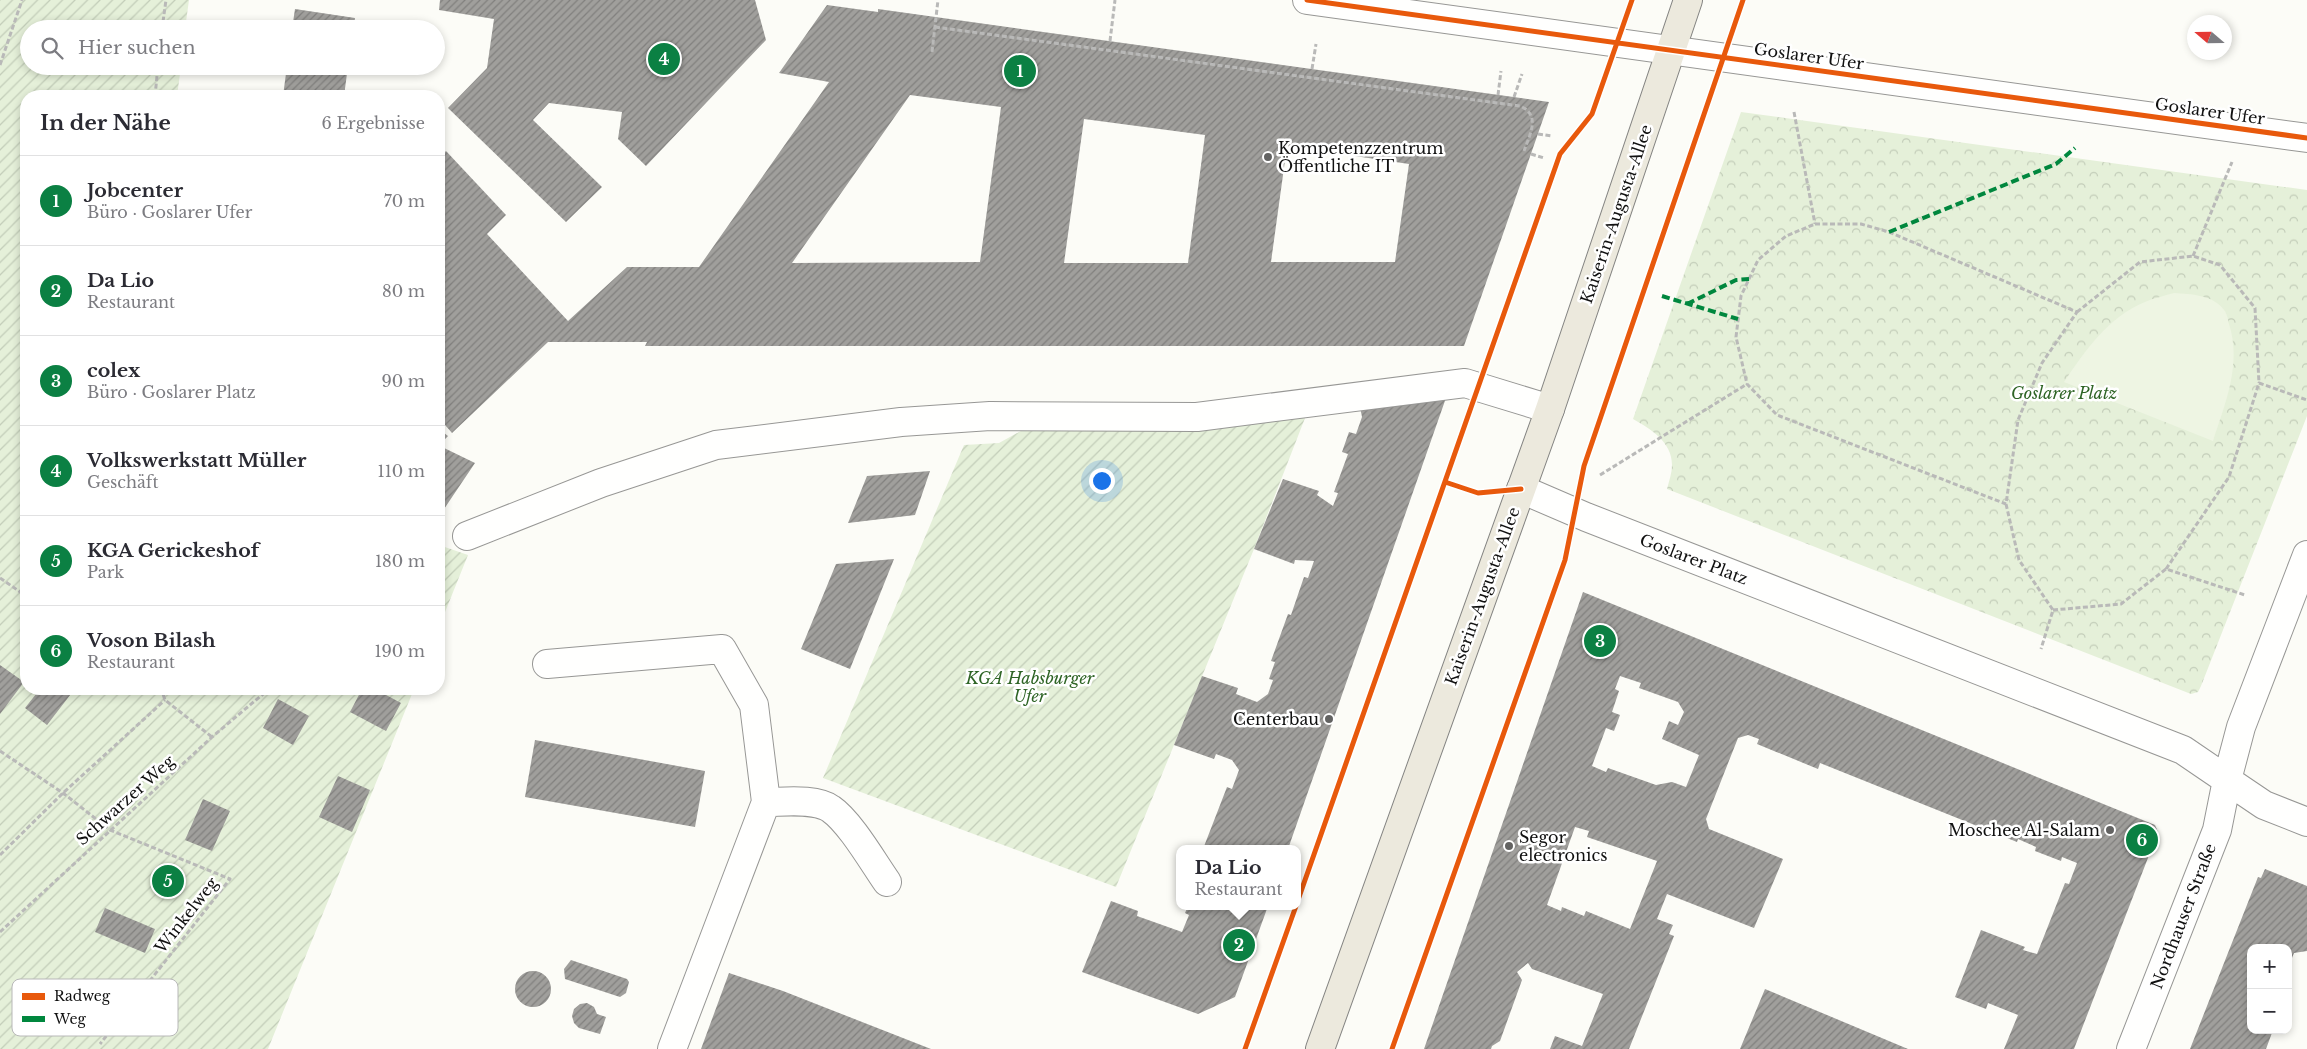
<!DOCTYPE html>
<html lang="de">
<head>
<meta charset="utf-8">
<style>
	:root { --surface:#fff; --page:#f2f2f3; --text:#2b2b33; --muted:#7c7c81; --line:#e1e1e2; --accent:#0b8043 }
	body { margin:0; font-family:"Libre Baskerville",serif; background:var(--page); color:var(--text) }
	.controls { position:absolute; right:15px; bottom:15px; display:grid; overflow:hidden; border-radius:10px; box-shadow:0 2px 8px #0003 }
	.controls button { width:45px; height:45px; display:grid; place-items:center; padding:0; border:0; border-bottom:1px solid var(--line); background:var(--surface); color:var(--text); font:25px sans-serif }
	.compass { position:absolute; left:2187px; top:15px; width:45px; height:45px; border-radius:50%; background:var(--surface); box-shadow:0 2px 8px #0003; rotate:290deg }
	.you { position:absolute; left:1101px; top:480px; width:18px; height:18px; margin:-12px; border:4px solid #fff; border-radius:50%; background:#1a73e8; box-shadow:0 0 0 8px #1a73e833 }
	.badge { display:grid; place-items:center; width:32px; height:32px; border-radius:50%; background:var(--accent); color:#fff; font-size:16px; font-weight:700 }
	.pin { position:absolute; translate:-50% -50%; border:2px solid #fff; box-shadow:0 1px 5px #0006 }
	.popup { position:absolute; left:1176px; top:845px; width:125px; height:65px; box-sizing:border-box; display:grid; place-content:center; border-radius:10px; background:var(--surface); filter:drop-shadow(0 1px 4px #0005); font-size:16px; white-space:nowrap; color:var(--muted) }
	.popup b { font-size:19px; color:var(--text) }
	.popup::after { content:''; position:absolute; left:50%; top:100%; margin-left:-10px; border:10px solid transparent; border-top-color:var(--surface) }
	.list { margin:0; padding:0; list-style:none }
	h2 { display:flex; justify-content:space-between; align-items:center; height:65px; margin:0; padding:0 20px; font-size:21px }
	h2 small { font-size:16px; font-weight:400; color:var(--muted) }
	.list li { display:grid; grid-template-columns:32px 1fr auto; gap:15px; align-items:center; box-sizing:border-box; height:90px; padding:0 20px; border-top:1px solid var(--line) }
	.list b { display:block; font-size:19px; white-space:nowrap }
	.list p { margin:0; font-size:16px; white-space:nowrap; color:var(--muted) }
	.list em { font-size:16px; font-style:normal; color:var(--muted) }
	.icon { flex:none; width:28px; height:28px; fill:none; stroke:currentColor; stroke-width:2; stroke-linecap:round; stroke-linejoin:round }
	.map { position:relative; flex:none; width:2307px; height:1049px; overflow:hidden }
	.search { position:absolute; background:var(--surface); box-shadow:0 2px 8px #0003; left:20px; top:20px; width:425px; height:55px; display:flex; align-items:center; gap:12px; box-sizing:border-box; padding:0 18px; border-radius:28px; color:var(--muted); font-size:19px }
	.panel { position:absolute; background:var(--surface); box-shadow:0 2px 8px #0003; left:20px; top:90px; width:425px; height:605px; border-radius:20px }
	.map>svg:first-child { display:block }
	.park { fill:url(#park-crowns) }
	.garden { fill:url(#garden-furrows) }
	.pitch { fill:#eef5e3 }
	.building { fill:url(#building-hatch); fill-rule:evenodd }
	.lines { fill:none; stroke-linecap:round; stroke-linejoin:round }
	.minor-casing { stroke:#979795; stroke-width:30 }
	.major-casing { stroke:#848482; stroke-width:30 }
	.path { stroke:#b9b9b8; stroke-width:3; stroke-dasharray:5 2.5; stroke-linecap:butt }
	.minor { stroke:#fffffe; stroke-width:28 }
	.major { stroke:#ece9dd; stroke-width:28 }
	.quiet { stroke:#00873e; stroke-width:4; stroke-dasharray:8 4; stroke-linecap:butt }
	.cycleway-casing { stroke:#fff; stroke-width:8 }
	.cycleway { stroke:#e8590c; stroke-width:5 }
	.poi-dot { fill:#636362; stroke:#fff; stroke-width:2 }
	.labels { text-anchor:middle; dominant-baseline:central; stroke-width:5; stroke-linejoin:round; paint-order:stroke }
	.street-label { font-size:16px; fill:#111; stroke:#fff }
	.poi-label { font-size:16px; fill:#111; stroke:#fff; text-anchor:start }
	.park-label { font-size:16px; font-style:italic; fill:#2e6425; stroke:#fff }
	.key { fill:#fff; stroke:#b8b8b8; stroke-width:1 }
	.key-label { font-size:14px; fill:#111 }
</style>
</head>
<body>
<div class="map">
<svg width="2307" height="1049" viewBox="0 0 2307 1049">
	<defs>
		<pattern id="park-crowns" width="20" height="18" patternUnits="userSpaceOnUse" patternTransform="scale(1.25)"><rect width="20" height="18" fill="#e5f0d9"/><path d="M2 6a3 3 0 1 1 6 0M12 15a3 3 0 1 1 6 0" fill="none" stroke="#c3cdb9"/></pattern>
		<pattern id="garden-furrows" width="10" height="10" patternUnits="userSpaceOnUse" patternTransform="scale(1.25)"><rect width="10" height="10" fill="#e5f0d9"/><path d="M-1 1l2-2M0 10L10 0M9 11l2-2" fill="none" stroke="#c3cdb9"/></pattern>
		<pattern id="building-hatch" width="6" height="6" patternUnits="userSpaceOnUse" patternTransform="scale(1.25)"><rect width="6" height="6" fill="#a09f9c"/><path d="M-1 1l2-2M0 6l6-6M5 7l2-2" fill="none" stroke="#81807e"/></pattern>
	</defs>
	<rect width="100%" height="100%" fill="#fcfcf7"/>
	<path class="park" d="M 1741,112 L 2307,190 L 2307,416 L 2201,686 L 2198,692 L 2191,694 L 1667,489 C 1669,481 1672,473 1672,465 C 1672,442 1651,429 1633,419 Z"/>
	<path class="garden" d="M 0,0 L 189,0 L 185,29 L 29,29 L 29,66 L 181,66 L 177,96 L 26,96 L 26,689 L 414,689 L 268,1049 L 0,1049 Z
		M 1307,413 L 1254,549 L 1116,887 L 823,778 L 964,445 L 999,443 L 1030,426 Z
		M 439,545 L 468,555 L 439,627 Z"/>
	<path class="pitch" d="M 2174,293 C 2190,294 2214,295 2224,310 C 2227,313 2228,320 2229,324 C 2242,364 2225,404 2213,441 L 2064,382 C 2085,351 2108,317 2145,302 C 2154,298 2164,296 2174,293 Z"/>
	<path class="building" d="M 440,0 L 755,0 L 766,40 L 646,166 L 618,139 L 622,112 L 549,103 L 533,120 L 602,187 L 566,222 L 448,108 L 487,68 L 494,19 L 439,10 Z
		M 827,5 L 878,12 L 878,9 L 1549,102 L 1464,346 L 645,346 L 647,342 L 548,342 L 452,433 L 439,418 L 439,158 L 446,151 L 506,215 L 487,234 L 568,321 L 627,267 L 699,267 L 829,82 L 779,73 ZM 910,95 L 1001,107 L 980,262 L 792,263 ZM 1084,119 L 1205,135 L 1188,263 L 1064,263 ZM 1287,146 L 1409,164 L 1395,262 L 1271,262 Z
		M 295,9 L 355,18 L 353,29 L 292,29 Z
		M 287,66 L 348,66 L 344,96 L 283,96 Z
		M 1447,395 L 1288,849 L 1203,849 L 1227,787 L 1232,789 L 1239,770 L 1232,760 L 1216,754 L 1214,759 L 1174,745 L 1202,676 L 1238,688 L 1236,694 L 1257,702 L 1268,694 L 1273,680 L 1269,679 L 1275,662 L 1271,661 L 1288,614 L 1291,615 L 1304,577 L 1308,578 L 1314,561 L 1295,560 L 1294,564 L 1254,549 L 1283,479 L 1319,491 L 1317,495 L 1333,506 L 1338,493 L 1334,492 L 1348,454 L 1342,452 L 1349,432 L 1356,434 L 1362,417 L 1360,407 Z
		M 439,429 L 448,436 L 439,445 Z
		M 440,446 L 475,463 L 444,509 L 439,502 Z
		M 930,471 L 915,515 L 848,523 L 867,476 Z
		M 894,559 L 850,669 L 801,649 L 836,564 Z
		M 1583,592 L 2155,825 L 2158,832 L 2074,1049 L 2004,1049 L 2018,1015 L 1988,1003 L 1986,1009 L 1955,997 L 1981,930 L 2025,947 L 2023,950 L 2037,954 L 2065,883 L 2069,884 L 2077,863 L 2062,857 L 2061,861 L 2035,851 L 2036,847 L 2018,839 L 2017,842 L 1820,763 L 1818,769 L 1757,744 L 1759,739 L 1748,735 L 1738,738 L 1706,819 L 1709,829 L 1783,859 L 1754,928 L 1667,894 L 1657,919 L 1673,925 L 1669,934 L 1674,936 L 1629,1049 L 1550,1049 L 1555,1036 L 1582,1046 L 1603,994 L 1532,969 L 1528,963 L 1517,972 L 1522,980 L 1500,1041 L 1492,1046 L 1491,1049 L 1424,1049 ZM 1620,676 L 1641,683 L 1639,688 L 1678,702 L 1684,712 L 1678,725 L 1669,721 L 1662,739 L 1699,755 L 1686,787 L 1672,782 L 1656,785 L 1608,768 L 1606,772 L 1592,766 L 1606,728 L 1614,731 L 1620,715 L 1612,712 L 1619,691 L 1615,689 ZM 1575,827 L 1589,831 L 1587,837 L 1657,861 L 1630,929 L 1586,911 L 1584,916 L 1562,907 L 1561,911 L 1547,905 Z
		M 0,665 L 24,682 L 0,714 Z
		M 40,689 L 74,690 L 47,725 L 25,708 Z
		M 362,689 L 375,689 L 401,703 L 386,731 L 350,712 Z
		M 278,699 L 309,716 L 293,745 L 263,728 Z
		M 535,740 L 705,771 L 695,827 L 525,797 Z
		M 338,776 L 370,790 L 352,832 L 319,817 Z
		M 203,799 L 230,811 L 212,851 L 185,840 Z
		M 2265,869 L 2307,886 L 2307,951 L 2294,953 L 2288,968 L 2288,948 L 2251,948 L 2251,1030 L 2273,1030 L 2266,1049 L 2190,1049 L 2258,877 L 2261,878 Z
		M 1111,901 L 1138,911 L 1137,916 L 1182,932 L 1189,915 L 1185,913 L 1188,906 L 1268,906 L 1235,997 L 1198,1014 L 1082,972 Z
		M 105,908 L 155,929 L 145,953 L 95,932 Z
		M 571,960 L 627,979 L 629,982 L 626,993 L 620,997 L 565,979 L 564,969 Z
		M515 989a18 18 0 1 1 36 0a18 18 0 1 1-36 0Z
		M 729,973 L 783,991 L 931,1049 L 701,1049 Z
		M 1765,989 L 1908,1049 L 1740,1049 Z
		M 587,1003 L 594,1007 L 597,1014 L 606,1017 L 600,1034 L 579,1028 L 574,1023 L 572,1016 L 574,1009 L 580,1004 Z"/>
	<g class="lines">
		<g class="minor-casing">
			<path id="minor" d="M 1307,0 L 2307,138
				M 1521,489 L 1586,517 L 2183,750 L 2227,780 L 2241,727 L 2307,555
				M 467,536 L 601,483 L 716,445 L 901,422 L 990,416 L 1197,417 L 1465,383 L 1550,409
				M 547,664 L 722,649 L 754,705 L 766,802 L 672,1049
				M 766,802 C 784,802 816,798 831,809 C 850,822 873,862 887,882
				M 2131,1049 L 2217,830 L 2227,780 L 2264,805 L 2307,822"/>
		</g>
		<g class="major-casing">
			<path id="major" d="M 1320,1049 L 1550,409 L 1688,0"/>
		</g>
		<path class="path" d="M 935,27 L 1520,106 C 1541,115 1530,134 1524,151
			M 162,29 L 166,0
			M 1110,41 L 1115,0
			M 932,52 L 938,0
			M 0,65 L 22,0
			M 1312,69 L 1316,44
			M 1498,95 L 1501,71
			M 155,96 L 158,66
			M 1514,97 L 1522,74
			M 1794,112 L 1815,224
			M 1538,134 L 1552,136
			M 1531,154 L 1544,158
			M 1815,224 L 1861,224 L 1889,232 L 2077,312 L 2042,363 L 2018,420 L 2006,504 L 1777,415 L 1747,384 L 1736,337 L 1741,296 L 1758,260 L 1786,236 Z
			M 2193,256 L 2232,162
			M 2077,312 L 2140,262 L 2193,256 L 2220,265 L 2255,308 L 2259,383
			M 1600,475 L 1747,384
			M 2006,504 L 2019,560 L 2053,610 L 2041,649
			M 2166,569 L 2229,477 L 2259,383 L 2307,400
			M 0,578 L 26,596
			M 2053,610 L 2121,604 L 2166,569 L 2245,595
			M 159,689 L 162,691 L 165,700 L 212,737
			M 0,751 L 63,793 L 110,830 L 230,879 L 100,1044
			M 0,855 L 63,793 L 165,700
			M 0,932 L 212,737 L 269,689"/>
		<use href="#minor" class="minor"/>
		<use href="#major" class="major"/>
		<path class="quiet" d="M 1889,232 L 2056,164 L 2075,148
			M 1662,296 L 1738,319
			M 1687,304 L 1736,280 L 1749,279"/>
		<g class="cycleway-casing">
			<path id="cycleway" d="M 1307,0 L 2307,138
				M 1445,482 L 1478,493 L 1521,489
				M 1298,900 L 1560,154 L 1592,114 L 1632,0
				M 1245,1049 L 1296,906
				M 1392,1049 L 1565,560 L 1584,466 L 1743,0"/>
		</g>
		<use href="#cycleway" class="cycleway"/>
	</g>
	<g class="poi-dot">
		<circle cx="1268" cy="157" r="5"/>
		<circle cx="1329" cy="719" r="5"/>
		<circle cx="2110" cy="830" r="5"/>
		<circle cx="1509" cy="846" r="5"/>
	</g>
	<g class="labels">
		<g class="street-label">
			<text transform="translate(1809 56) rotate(8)">Goslarer Ufer</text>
			<text transform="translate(2210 111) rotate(8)">Goslarer Ufer</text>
			<text transform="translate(1616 214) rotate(-71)">Kaiserin-Augusta-Allee</text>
			<text transform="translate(1694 559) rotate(21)">Goslarer Platz</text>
			<text transform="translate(1482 596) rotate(-70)">Kaiserin-Augusta-Allee</text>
			<text transform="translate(125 800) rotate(-42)">Schwarzer Weg</text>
			<text transform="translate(186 915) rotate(-52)">Winkelweg</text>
			<text transform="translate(2183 916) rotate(-69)">Nordhauser Straße</text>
		</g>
		<g class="poi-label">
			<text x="1278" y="148">Kompetenzzentrum<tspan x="1278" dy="18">Öffentliche IT</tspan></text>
			<text x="1319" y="719" text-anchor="end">Centerbau</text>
			<text x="2100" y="830" text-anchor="end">Moschee Al-Salam</text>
			<text x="1519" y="837">Segor<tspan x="1519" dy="18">electronics</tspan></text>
		</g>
		<g class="park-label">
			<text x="2064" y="393">Goslarer Platz</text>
			<text x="1030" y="678">KGA Habsburger<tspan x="1030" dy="18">Ufer</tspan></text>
		</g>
	</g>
	<rect x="12" y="979" width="166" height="57" rx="8" class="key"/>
	<rect x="22" y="993" width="23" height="7" fill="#e8590c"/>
	<rect x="22" y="1016" width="23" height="6" fill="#00873e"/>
	<g class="key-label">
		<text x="54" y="1001">Radweg</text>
		<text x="54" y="1024">Weg</text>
	</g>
</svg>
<div class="controls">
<button>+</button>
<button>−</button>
</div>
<svg class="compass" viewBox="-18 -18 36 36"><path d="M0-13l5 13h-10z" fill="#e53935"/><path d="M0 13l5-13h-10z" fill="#7c7c81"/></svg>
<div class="you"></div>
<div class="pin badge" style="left:1020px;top:71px">1</div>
<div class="pin badge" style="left:1239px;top:945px">2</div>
<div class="popup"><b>Da Lio</b>Restaurant</div>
<div class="pin badge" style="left:1600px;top:641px">3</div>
<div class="pin badge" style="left:664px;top:59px">4</div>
<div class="pin badge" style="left:168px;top:881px">5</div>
<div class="pin badge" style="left:2142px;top:840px">6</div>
<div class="search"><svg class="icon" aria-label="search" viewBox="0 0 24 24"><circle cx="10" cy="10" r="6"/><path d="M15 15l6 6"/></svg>Hier suchen</div>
<section class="panel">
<h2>In der Nähe<small>6 Ergebnisse</small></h2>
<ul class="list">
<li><span class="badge">1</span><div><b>Jobcenter</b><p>Büro · Goslarer Ufer</p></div><em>70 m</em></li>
<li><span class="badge">2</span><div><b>Da Lio</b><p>Restaurant</p></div><em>80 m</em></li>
<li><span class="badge">3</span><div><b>colex</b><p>Büro · Goslarer Platz</p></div><em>90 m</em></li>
<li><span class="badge">4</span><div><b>Volkswerkstatt Müller</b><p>Geschäft</p></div><em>110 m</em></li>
<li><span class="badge">5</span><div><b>KGA Gerickeshof</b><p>Park</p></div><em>180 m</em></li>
<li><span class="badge">6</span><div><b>Voson Bilash</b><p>Restaurant</p></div><em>190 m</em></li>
</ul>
</section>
</div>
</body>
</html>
